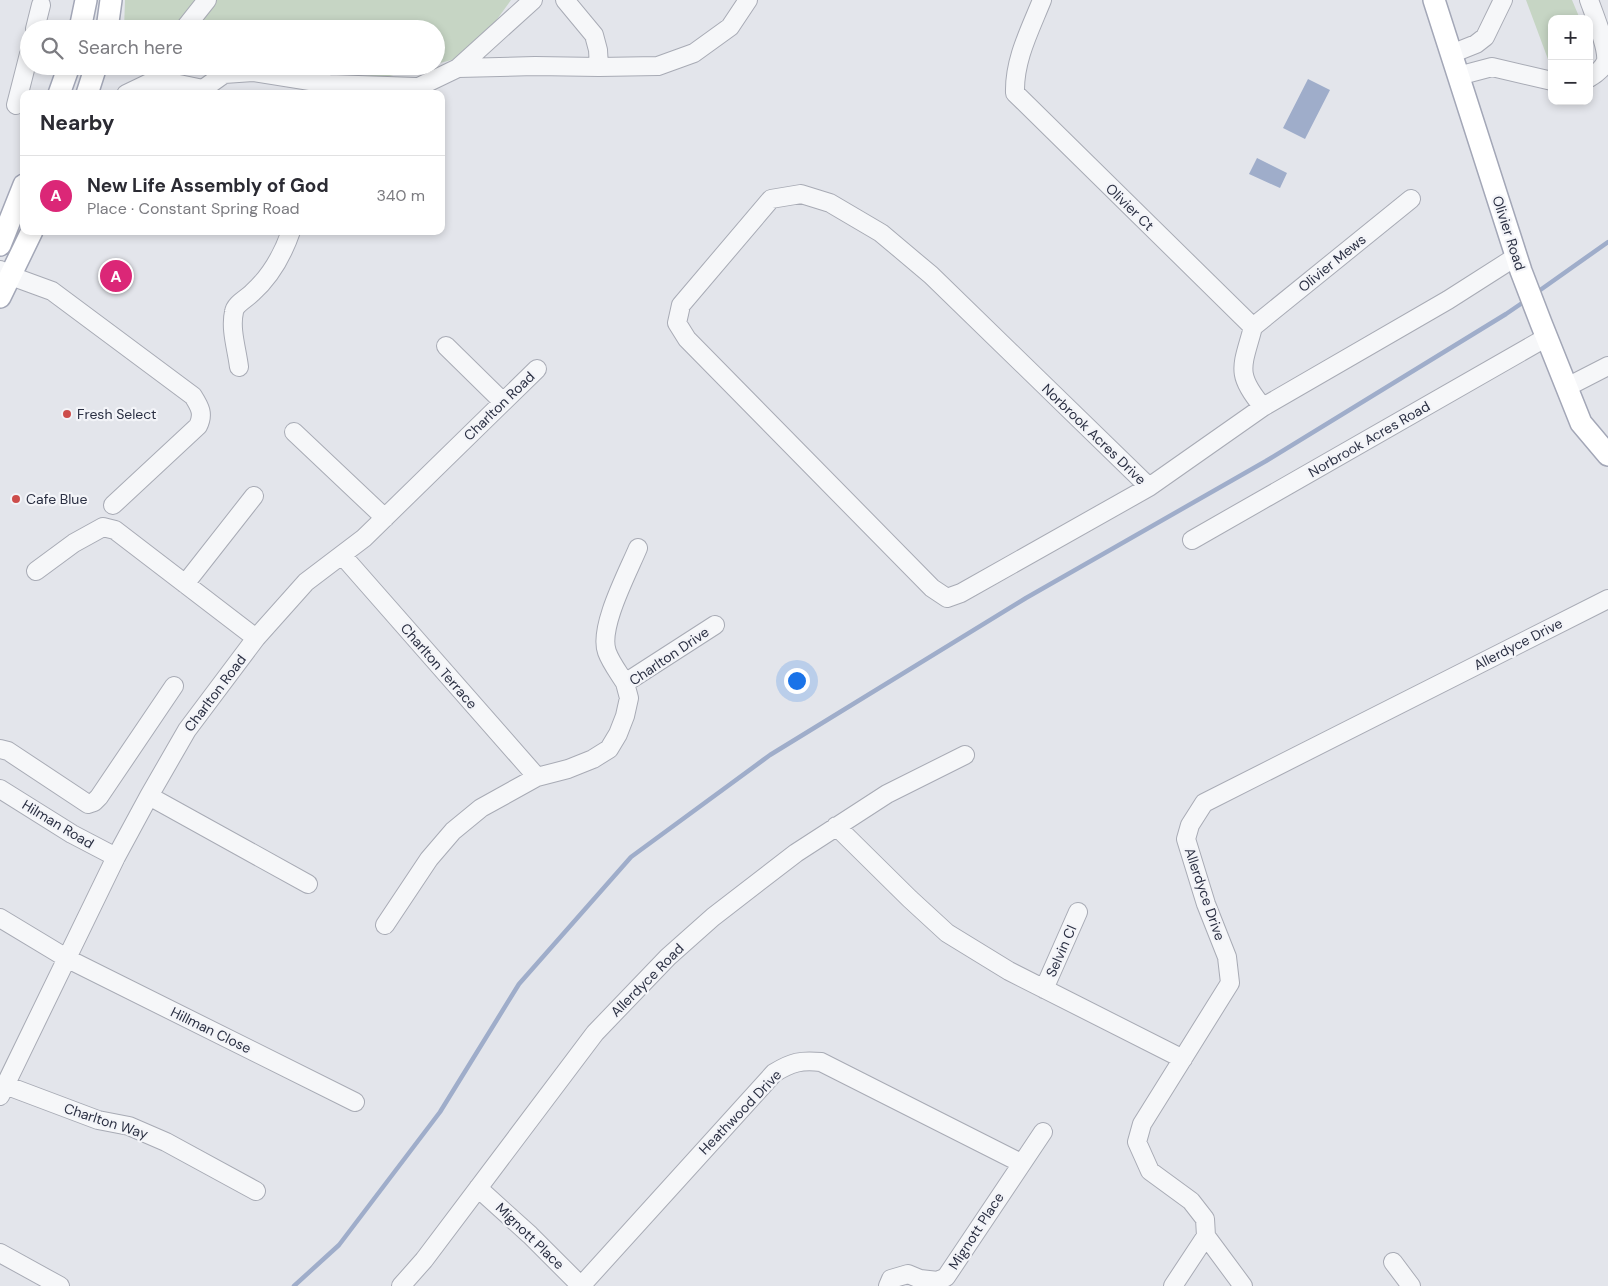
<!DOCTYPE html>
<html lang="en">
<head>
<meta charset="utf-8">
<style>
	:root { --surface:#fff; --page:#f7f7f7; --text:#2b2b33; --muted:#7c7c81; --line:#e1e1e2; --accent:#db2777 }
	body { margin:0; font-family:"DM Sans",sans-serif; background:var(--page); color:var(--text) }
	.controls { position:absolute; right:15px; top:15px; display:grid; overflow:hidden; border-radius:10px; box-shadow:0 2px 8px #0003 }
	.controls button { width:45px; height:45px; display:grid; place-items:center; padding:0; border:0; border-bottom:1px solid var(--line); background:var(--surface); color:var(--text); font:25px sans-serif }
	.you { position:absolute; left:796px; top:680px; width:18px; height:18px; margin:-12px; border:4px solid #fff; border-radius:50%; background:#1a73e8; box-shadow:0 0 0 8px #1a73e833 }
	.badge { display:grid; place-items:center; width:32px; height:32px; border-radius:50%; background:var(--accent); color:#fff; font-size:16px; font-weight:700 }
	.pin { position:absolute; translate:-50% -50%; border:2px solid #fff; box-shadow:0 1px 5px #0006 }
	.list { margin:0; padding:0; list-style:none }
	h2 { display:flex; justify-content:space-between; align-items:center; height:65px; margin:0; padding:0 20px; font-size:21px }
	h2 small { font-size:16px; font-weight:400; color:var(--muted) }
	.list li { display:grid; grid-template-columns:32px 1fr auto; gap:15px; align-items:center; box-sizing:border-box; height:80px; padding:0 20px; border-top:1px solid var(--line) }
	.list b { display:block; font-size:19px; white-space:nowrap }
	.list p { margin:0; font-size:16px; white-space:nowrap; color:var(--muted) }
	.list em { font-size:16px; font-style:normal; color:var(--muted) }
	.icon { flex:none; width:28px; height:28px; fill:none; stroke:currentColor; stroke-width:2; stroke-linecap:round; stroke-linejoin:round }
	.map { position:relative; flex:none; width:1608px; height:1286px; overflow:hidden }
	.search { position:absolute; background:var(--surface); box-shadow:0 2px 8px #0003; left:20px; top:20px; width:425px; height:55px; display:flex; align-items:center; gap:12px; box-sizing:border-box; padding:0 18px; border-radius:28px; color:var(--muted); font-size:19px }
	.panel { position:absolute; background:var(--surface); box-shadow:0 2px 8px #0003; left:20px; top:90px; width:425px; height:145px; border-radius:10px }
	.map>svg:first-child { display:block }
	.green { fill:#c6d5c4 }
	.water { fill:#9fadca }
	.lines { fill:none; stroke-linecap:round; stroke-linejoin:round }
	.stream { stroke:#9fadca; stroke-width:4.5 }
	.minor-casing { stroke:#a8abb5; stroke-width:20 }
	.major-casing { stroke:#a3a7b7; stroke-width:24 }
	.minor { stroke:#f6f7f9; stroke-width:18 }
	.major { stroke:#fff; stroke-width:21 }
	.poi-dot { fill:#cd4d4b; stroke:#f3f4f8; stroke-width:2 }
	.labels { text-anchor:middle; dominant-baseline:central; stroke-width:4.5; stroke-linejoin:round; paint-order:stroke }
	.street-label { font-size:14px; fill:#2b3043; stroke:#f3f4f8 }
	.poi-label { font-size:14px; fill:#2b3043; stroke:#f3f4f8; text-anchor:start }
</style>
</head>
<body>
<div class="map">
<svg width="1608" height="1286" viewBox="0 0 1608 1286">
	<rect width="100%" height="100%" fill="#e3e5eb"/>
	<path class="green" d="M 125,0 L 511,0 L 471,55 L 436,64 L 436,29 L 124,29 Z
		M 1526,0 L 1572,0 L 1580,19 L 1552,19 L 1552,70 Z
		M 317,66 L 427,66 L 382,78 Z"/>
	<path class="water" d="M 1308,79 L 1330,90 L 1305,139 L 1283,128 Z
		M 1257,158 L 1287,173 L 1280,188 L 1249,174 Z"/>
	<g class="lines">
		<path class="stream" d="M 1536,293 L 1608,242
			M 294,1286 L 339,1245 L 440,1112 L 519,984 L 631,857 L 770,755 L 1026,598 L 1266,461 L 1506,314 L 1525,301"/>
		<g class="minor-casing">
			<path id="minor" d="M 565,0 L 594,35 L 598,50 L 599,67
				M 1042,0 C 1030,30 1014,60 1015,93 L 1253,327 C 1243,366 1234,373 1263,407
				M 1589,0 C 1594,14 1608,48 1606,61 C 1603,69 1596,74 1589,78
				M 35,29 L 41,5
				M 184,29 L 207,0
				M 1451,54 L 1476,44 L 1485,37 L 1503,0
				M 458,68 L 535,66 L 599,67 L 658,66 L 694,53 L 730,27 L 748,0
				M 1458,76 L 1492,67 L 1552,81
				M 406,93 L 458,68 L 533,0
				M 126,94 L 151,82 L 179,84 L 203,89 L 224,74 L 253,72 L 329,84 L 416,87
				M 16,105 L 29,54
				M 0,270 L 11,276 L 52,291 L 193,396 C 200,407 204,414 198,426 L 113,505
				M 1253,327 L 1411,199
				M 446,346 L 503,402
				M 239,367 C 237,350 230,329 234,312 C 235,304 246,299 252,293 C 270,277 283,254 291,231
				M 1567,387 L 1608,366
				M 294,432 L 385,518
				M 1149,487 L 931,275 L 881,233 L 830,203 L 801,194 L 771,199 L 681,305 L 677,323 L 687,339 L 932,588 L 947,598 L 961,593 L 1149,487 L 1263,407 L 1448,300 L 1517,256
				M 1192,540 L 1547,337
				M 342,555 L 537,777
				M 36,571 L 74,543 L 103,527 L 115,530 L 256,638
				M 185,584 L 254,496
				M 625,683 C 619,673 611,663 607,652 C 598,628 628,572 638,548
				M 0,749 L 8,751 L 88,804 L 94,802 L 99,797 L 174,686
				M 0,789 L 72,834 L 116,857
				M 149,796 L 308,884
				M 836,826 L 910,899 L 947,933 L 1009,971 L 1183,1059
				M 0,918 L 68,959 L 355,1102
				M 385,925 L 429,859 L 453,831 L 481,808 L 537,777 L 568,769 L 593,759 L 609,749 L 618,734 L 625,716 L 629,698 L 625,683 L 715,625
				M 1044,989 L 1078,912
				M 5,1085 L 98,1120 L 129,1126 L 166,1142 L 256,1191
				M 0,1096 L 116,857 L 149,796 L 187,730 L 256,638 L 306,582 L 364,538 L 537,369
				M 478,1188 L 530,1235 L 581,1286
				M 1206,1236 L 1243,1286
				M 0,1253 L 60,1286
				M 1393,1262 L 1411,1286
				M 401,1286 L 424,1260 L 595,1033 L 668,957 L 713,917 L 796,853 L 887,794 L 965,755
				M 581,1286 L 774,1073 C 792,1062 801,1060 821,1062 L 1021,1163
				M 888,1286 L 891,1279 L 908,1274 L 920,1279 L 938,1281 L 946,1277 L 1043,1132
				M 1173,1286 L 1206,1236 L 1205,1219 L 1191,1201 L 1150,1171 L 1137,1142 L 1142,1124 L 1230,983 L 1227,957 L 1206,904 L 1186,839 L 1190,825 L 1204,803 L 1608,599"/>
		</g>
		<g class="major-casing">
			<path id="major" d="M 1434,0 L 1521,271 L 1541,323 L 1581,423 L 1608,455
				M 80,29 L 86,0
				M 107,29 L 111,0
				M 59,94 L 69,66
				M 87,94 L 96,66
				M 0,245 L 24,185
				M 0,297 L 32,231"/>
		</g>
		<use href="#minor" class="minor"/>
		<use href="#major" class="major"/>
	</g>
	<g class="poi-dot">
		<circle cx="67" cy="414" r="5"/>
		<circle cx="16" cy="499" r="5"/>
	</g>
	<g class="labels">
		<g class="street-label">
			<text transform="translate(1130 207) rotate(44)">Olivier Ct</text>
			<text transform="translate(1509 233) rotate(72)">Olivier Road</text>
			<text transform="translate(1332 263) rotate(-39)">Olivier Mews</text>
			<text transform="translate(499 406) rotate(-44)">Charlton Road</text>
			<text transform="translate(1094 434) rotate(44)">Norbrook Acres Drive</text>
			<text transform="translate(1369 439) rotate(-30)">Norbrook Acres Road</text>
			<text transform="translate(1518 644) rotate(-27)">Allerdyce Drive</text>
			<text transform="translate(669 656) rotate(-34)">Charlton Drive</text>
			<text transform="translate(439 666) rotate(49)">Charlton Terrace</text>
			<text transform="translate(215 693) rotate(-53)">Charlton Road</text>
			<text transform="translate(58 824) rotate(31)">Hilman Road</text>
			<text transform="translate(1205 894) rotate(71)">Allerdyce Drive</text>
			<text transform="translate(1061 951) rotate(-66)">Selvin Cl</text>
			<text transform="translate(647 980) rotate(-45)">Allerdyce Road</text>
			<text transform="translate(211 1030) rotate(26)">Hillman Close</text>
			<text transform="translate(740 1112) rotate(-46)">Heathwood Drive</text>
			<text transform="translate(106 1121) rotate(18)">Charlton Way</text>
			<text transform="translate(976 1231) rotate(-57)">Mignott Place</text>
			<text transform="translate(530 1236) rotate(44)">Mignott Place</text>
		</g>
		<g class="poi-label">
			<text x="77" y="414">Fresh Select</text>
			<text x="26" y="499">Cafe Blue</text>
		</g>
	</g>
</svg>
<div class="controls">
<button>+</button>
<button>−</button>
</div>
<div class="you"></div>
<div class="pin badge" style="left:116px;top:276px">A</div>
<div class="search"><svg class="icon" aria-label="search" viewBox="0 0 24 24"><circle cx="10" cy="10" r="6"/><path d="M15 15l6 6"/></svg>Search here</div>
<section class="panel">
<h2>Nearby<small></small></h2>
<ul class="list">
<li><span class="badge">A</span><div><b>New Life Assembly of God</b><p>Place · Constant Spring Road</p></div><em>340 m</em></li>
</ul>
</section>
</div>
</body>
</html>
